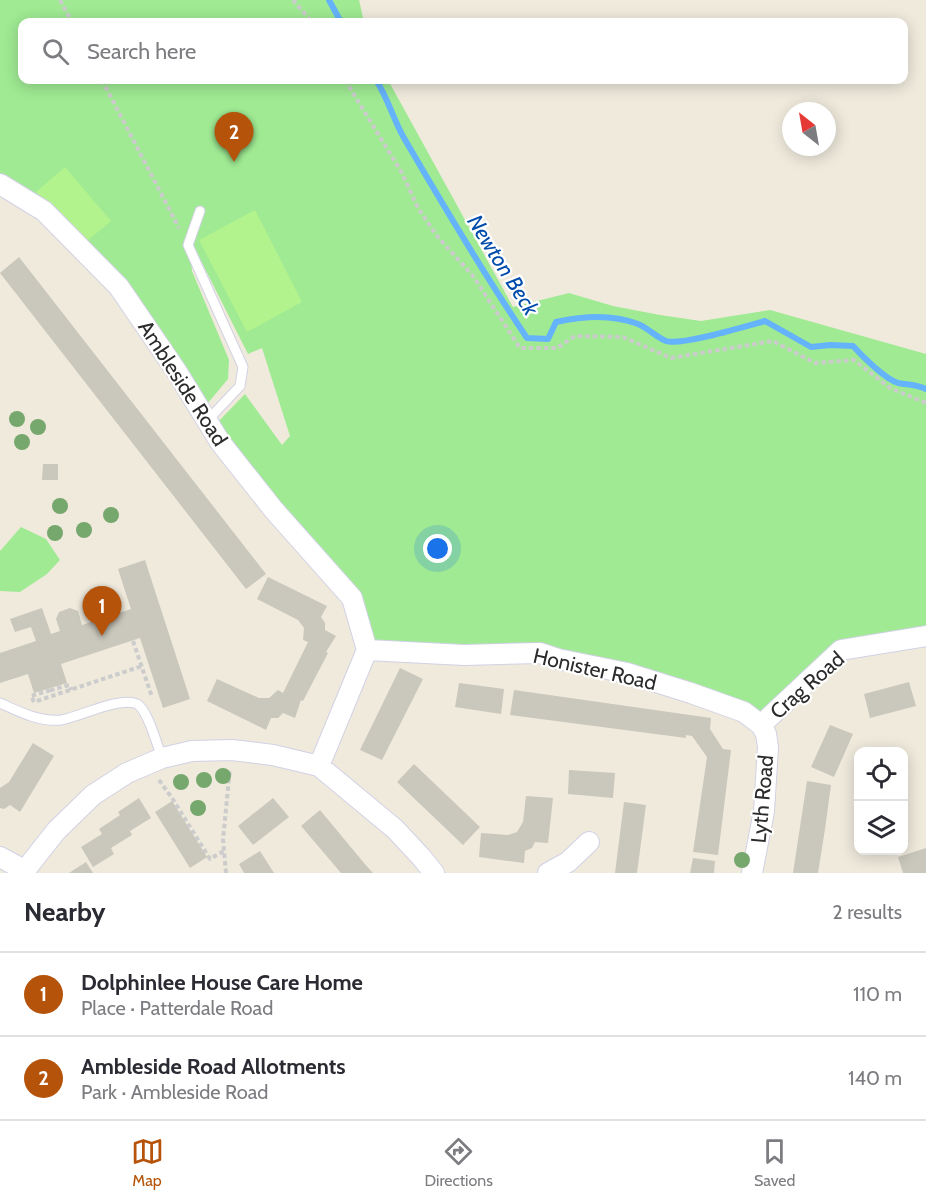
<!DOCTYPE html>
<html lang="en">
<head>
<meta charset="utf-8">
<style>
	:root { --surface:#fff; --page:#f2f2f3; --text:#2b2b33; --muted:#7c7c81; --line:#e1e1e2; --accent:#b45309 }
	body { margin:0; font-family:Cabin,sans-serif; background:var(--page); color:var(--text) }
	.controls { position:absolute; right:18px; bottom:18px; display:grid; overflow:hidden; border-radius:12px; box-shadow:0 3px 15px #0003 }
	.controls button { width:54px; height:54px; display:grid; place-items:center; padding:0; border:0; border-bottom:2px solid var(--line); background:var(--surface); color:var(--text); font:30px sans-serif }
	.compass { position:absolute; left:782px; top:102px; width:54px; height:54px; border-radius:50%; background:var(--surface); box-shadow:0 3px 15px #0003; rotate:329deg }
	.you { position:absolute; left:438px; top:549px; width:21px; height:21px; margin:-15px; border:4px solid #fff; border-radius:50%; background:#1a73e8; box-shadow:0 0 0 9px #1a73e833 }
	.badge { display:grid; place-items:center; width:39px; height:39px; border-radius:50%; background:var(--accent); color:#fff; font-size:20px; font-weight:700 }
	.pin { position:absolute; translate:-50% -50px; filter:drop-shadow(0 2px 3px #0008) }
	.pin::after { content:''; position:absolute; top:32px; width:21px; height:18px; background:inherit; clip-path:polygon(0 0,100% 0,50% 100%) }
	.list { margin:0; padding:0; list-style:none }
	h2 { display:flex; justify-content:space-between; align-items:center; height:78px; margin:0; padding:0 24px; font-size:26px }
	h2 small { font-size:20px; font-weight:400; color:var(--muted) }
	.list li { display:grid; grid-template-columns:39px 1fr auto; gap:18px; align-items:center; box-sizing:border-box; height:84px; padding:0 24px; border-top:2px solid var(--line) }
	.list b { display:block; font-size:22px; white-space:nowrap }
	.list p { margin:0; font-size:20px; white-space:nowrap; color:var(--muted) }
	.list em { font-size:20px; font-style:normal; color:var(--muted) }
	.icon { flex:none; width:33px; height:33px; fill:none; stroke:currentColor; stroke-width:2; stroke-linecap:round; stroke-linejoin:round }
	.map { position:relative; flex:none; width:926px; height:873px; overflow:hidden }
	.search { position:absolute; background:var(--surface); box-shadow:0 3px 15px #0003; left:18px; right:18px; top:18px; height:66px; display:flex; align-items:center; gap:15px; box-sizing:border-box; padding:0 21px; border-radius:12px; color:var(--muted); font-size:22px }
	.sheet { height:246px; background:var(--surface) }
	nav { display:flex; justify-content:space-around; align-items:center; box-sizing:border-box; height:84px; border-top:2px solid var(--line); background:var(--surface); font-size:16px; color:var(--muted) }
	nav a { display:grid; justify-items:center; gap:3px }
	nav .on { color:var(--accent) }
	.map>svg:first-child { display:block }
	.green { fill:#9fea93 }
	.pitch { fill:#b3f38e }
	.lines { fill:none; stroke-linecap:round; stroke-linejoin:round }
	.stream { stroke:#65b3fb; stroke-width:6 }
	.building { fill:#cac7bc }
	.service-casing { stroke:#d2d1e5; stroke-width:11 }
	.minor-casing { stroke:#d2d1e5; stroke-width:22 }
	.path { stroke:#ccc; stroke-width:4; stroke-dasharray:4.5 3; stroke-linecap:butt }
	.service { stroke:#fff; stroke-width:9 }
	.minor { stroke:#fff; stroke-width:20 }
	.tree { fill:#76a76d }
	.labels { text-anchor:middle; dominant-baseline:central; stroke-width:4.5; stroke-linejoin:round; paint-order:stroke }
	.street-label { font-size:21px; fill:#2b2b2b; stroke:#fff }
	.water-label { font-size:22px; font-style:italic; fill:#004cab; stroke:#fff }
</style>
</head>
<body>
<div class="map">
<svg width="926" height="873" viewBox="0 0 926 873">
	<rect width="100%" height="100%" fill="#efeadc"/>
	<path class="green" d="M 0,0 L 359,0 L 364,22 L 22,22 L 22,80 L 388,80 L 513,307 L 569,293 L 613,306 L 660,315 L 701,321 L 770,310 L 926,354 L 926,636 L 841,650 L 761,725 L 558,659 L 367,650 L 352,598 L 217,423 L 245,394 L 282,445 L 290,436 L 262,348 L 248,354 L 189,237 L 192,271 L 229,360 L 228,379 L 207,404 L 124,284 L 0,177 Z
		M 21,527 L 46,539 L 60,560 L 47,574 L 20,592 L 0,591 L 0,551 Z"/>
	<path class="pitch" d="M 65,167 L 111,221 L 82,245 L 36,192 Z
		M 255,210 L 302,302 L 247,332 L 199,240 Z"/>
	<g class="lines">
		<path class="stream" d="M 329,0 L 341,22
			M 376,80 C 388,98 393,119 404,138 C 443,205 483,273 527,338 L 548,339 L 556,322 C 584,316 611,314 638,324 C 648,328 656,337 666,341 C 681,346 747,326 765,321 L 811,347 L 830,345 L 853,346 C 862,356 885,379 898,383 C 908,385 915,384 926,389"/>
	</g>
	<path class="building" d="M 19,257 L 266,574 L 246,589 L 0,273 Z
		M 43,464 L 58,464 L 58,480 L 42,480 Z
		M 145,560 L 190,699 L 163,708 L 140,638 L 61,664 L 67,683 L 34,693 L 28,674 L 0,683 L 0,653 L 36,641 L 31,627 L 15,632 L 10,619 L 42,608 L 51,634 L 60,631 L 56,619 L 59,612 L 70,608 L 78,611 L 82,625 L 131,609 L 118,569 Z
		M 268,577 L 327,606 L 321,617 L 325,623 L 325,630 L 336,636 L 326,652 L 328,653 L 303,701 L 301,700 L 295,718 L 283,713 L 278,718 L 271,718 L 266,730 L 207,701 L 217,679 L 259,698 L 269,698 L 278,690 L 283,693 L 308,642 L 303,640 L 304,628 L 298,620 L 257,599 Z
		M 400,668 L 423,679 L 382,760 L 360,750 Z
		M 909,682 L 916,706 L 870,718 L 864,694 Z
		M 459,683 L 504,689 L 501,714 L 455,707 Z
		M 514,690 L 711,718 L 710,729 L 723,749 L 731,750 L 718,855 L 693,852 L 707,757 L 692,736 L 686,735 L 686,738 L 510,715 Z
		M 830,725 L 853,734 L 834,777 L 811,767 Z
		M 33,743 L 54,756 L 20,812 L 10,805 L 4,809 L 0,808 L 0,788 L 9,782 Z
		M 414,764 L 480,827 L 463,845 L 397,782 Z
		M 569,770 L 615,773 L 613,798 L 568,794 Z
		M 807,781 L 831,785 L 825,829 L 818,873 L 793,873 Z
		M 526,796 L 553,798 L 548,843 L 535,842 L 532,848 L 525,851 L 524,863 L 479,857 L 481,833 L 508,835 L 517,832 L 523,822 Z
		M 139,798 L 151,818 L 130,831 L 132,835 L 111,848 L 114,854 L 93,867 L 81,847 L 102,834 L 99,829 L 120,815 L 118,812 Z
		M 273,798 L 289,817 L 253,845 L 238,826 Z
		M 172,801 L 207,857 L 190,868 L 155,812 Z
		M 624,802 L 646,805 L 637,873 L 615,873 Z
		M 320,810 L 364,863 L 373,873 L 341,873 L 301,826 Z
		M 926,848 L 926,873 L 903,873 L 898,857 Z
		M 260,851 L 274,873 L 244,873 L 239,864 Z
		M 693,858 L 715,861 L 714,873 L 690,873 Z
		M 86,862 L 93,873 L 69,873 Z"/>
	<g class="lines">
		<g class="service-casing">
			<path id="service" d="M 200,211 L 188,245 L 243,367 L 240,386 L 207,421
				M 0,703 C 20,712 39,722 61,720 C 80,717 120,696 137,704 C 148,710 157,745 162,758"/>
		</g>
		<g class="minor-casing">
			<path id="minor" d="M 0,184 L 44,211 L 119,287 L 177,372 L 220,442 L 273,509 L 352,598 L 367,650 L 464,655 L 540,653 L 558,659 L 627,673 L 691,693 L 744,712 L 761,725 L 766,734 L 768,747 L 764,811 L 752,873
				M 761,725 L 841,650 L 926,636
				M 319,766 L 367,650
				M 0,857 L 24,870
				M 23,873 L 56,831 L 93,795 L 127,773 L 162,758 L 192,751 L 232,750 L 273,755 L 319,766 L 395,829 L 422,858 L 434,873
				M 548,873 L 568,862 L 589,842"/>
		</g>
		<path class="path" d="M 60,0 L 72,22
			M 293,0 L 312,22
			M 102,80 L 179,228
			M 345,80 L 402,173 L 418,208 L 437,236 L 473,276 L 520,348 L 557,348 L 575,336 L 623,337 L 671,358 L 773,341 L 815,363 L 854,360 L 890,388 L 926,403
			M 133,641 L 152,697
			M 51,689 L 51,690 L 69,685 L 71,690
			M 37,701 L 142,666
			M 34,702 L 31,696 L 51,690
			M 159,780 L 172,798 L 210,859 L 224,851
			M 226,873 L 223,839 L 230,769"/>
		<use href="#service" class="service"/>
		<use href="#minor" class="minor"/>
	</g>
	<g class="tree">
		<circle cx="17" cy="419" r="8"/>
		<circle cx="38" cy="427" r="8"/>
		<circle cx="22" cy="442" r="8"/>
		<circle cx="60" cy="506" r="8"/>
		<circle cx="111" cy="515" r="8"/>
		<circle cx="84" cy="530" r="8"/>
		<circle cx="55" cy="533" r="8"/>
		<circle cx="223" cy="776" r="8"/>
		<circle cx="204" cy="780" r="8"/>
		<circle cx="181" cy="782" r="8"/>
		<circle cx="198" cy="808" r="8"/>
		<circle cx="742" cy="860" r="8"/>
	</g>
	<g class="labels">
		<g class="street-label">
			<text transform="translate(183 383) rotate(57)">Ambleside Road</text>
			<text transform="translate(595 669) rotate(13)">Honister Road</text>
			<text transform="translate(807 685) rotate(-41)">Crag Road</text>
			<text transform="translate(762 799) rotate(-85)">Lyth Road</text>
		</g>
		<g class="water-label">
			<text transform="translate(503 265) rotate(58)">Newton Beck</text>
		</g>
	</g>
</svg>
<div class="controls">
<button><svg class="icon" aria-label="locate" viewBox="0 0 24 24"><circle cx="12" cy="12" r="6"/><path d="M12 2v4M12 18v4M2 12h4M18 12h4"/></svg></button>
<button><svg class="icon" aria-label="layers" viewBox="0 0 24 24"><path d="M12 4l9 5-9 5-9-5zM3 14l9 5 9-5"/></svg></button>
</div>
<svg class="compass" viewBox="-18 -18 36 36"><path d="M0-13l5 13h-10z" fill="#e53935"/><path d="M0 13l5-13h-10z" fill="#7c7c81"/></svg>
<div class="you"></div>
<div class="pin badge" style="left:102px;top:636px">1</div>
<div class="pin badge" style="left:234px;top:162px">2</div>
<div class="search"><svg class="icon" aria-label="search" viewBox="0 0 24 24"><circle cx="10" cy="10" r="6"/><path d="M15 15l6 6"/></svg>Search here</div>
</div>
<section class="sheet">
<h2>Nearby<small>2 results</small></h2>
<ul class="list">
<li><span class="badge">1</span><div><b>Dolphinlee House Care Home</b><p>Place · Patterdale Road</p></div><em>110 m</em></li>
<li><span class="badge">2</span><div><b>Ambleside Road Allotments</b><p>Park · Ambleside Road</p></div><em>140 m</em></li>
</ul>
</section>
<nav>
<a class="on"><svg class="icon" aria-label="map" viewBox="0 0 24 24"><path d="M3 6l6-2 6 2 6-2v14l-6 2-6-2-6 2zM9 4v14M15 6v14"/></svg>Map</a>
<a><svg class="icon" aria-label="directions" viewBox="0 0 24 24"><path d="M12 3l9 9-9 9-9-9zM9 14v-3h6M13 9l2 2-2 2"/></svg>Directions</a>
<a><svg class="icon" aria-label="saved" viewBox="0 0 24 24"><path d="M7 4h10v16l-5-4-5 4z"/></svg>Saved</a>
</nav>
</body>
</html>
